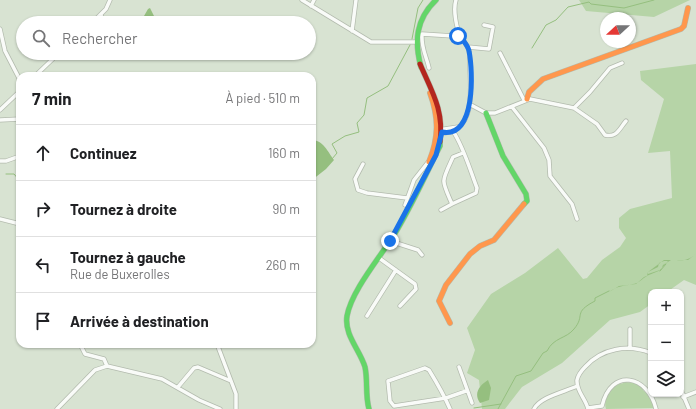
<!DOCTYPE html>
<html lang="fr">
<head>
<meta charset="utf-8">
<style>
	:root { --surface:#fff; --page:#f6f6f6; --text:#202124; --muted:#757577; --line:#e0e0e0 }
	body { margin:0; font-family:Barlow,sans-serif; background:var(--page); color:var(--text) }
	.controls { position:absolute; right:12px; bottom:12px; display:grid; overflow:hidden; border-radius:8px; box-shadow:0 1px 3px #0004 }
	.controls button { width:36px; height:36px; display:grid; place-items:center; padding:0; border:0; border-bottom:1px solid var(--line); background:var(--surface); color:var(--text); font:20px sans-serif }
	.compass { position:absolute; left:600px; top:12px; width:36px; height:36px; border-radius:50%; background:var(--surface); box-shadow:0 1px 3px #0004; rotate:249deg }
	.stop { position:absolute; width:12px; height:12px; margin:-9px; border:3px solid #1a73e8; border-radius:50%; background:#fff }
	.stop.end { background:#1a73e8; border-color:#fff; box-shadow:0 1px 4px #0008 }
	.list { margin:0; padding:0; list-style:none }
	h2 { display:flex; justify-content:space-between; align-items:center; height:52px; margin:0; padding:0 16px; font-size:17px }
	h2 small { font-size:13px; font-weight:400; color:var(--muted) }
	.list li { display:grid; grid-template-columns:26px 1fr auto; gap:12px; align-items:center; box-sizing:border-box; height:56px; padding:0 16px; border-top:1px solid var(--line) }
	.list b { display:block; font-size:15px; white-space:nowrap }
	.list p { margin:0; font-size:13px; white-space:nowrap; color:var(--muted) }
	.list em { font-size:13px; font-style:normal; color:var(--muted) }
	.icon { flex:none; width:22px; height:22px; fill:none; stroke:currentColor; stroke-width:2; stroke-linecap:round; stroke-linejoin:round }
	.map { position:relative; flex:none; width:696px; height:409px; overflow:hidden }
	.search { position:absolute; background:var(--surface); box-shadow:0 1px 3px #0004; left:16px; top:16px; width:300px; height:44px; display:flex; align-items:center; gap:10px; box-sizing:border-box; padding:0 14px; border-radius:22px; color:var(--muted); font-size:15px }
	.panel { position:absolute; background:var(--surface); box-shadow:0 1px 3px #0004; left:16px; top:72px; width:300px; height:276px; border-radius:12px }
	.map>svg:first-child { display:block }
	.green { fill:#b6d4a7 }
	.water { fill:#95bf7f; fill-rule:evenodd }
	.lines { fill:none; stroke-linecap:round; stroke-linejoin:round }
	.stream { stroke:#95bf7f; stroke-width:1 }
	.street-casing { stroke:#b3bbae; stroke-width:5 }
	.fast-casing { stroke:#b3bbae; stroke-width:6 }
	.slow-casing { stroke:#b3bbae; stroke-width:6 }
	.jam-casing { stroke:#b3bbae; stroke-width:6 }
	.street { stroke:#f9fbf8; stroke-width:3.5 }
	.fast { stroke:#63d668; stroke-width:5 }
	.slow { stroke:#ff974d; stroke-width:5 }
	.jam { stroke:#b3261e; stroke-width:5 }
	.route { stroke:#1a73e8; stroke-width:5 }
</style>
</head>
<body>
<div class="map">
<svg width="696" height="409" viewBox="0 0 696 409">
	<rect width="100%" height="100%" fill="#d8e3d2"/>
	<path class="green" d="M 579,0 L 690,0 L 654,17 L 586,11 Z
		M 696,64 L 696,285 L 684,280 L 667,292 L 651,292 L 651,304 L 640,312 L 610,320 L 562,363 L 522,387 L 505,409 L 482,409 L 479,380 L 467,373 L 475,350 L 467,328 L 491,294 L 525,273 L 558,248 L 583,279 L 587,278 L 602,260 L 620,247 L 626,238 L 619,228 L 619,218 L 630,209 L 672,198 L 670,151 L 648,153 L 664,99 L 641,80 L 640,71 Z
		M 625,382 L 635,383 L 644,389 L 643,390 L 648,394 L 655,408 L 606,409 C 603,400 609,389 617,385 C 622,382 621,385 625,382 Z"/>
	<path class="water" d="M 150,8 L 154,16 L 140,23 L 148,9 Z
		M 312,140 C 323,140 328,152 334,160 L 326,169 L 312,180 Z
		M 696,254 C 686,262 683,260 671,260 L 663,265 L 661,270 L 644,277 L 636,284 L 619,286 L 609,292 C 617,286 624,286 633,284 C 638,284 643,278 647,276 L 648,272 L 664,260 L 688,260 ZM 664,261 L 668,261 L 660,270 L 648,274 L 648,272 L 658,267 L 659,263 Z
		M 488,380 L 491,388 L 489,400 L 480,403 C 473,393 480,385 488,380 Z"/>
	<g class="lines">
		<path class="stream" d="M 412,39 L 418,8 L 423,0
			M 532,48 L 546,25 L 556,20 L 568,7 L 589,2 L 591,4 L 624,8 L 654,0
			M 332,159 L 337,153 L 332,144 L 345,136 L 359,132 L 357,123 L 364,115 L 367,98 L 388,86 L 410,45
			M 6,174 L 14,174 L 20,181
			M 660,271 L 666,264
			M 474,408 L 501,404
			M 498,409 L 516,376 L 531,371 L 543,353 L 547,351 C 554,337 566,339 574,329 C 586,315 572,313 595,301 L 595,298 L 609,291"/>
		<g class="street-casing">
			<path id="street" d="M 302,0 L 371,42 L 416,42
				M 456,0 C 453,9 456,28 461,37 C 463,41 467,44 469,50 C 470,56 470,64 470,71 C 471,93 474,129 445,133 L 438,130 L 458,127
				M 311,6 L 314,0
				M 101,15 L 103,23
				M 92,23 L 106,9 L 110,0
				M 0,29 L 5,51 L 20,80
				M 352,31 L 356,0
				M 468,47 L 489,49 L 493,27 L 484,25
				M 500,53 L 524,100
				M 429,68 C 426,55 421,48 422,34 L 453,36 L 460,35
				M 35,76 L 59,53
				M 471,105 L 486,113 L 495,113 L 530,99 L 574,108 L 597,124 L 605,135 C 617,138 619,129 626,121
				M 512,107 L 544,148 L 549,160 L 550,176 L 572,204 L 577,219
				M 574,108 L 590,92 L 610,68 L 622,63
				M 0,110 L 20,91
				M 0,120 L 20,119
				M 453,131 C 464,148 470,170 477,188 L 476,193 L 452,204 C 441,179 441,183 453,157 L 463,153
				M 0,161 L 6,161 L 20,156
				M 363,164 L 355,179 L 358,190 L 367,193 L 407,198
				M 405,205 L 414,180 L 429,161
				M 441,210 L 452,204
				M 0,219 L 20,224
				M 390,241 L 418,250 L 422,255
				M 379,258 L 415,284 L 416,289 L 400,306
				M 367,316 L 396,270
				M 80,344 L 85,354 L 104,359 L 107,366
				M 217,344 L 236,394 L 236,409
				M 630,347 L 630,329
				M 459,367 L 472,403
				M 178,387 L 194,368 L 198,367 L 231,381
				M 681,390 L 689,409
				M 683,397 L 696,392
				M 588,408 L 602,406 C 611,367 648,375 656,409
				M 57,409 L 95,370 L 107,366 L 162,379 L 199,400 L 220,409
				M 450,409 C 444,395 437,383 429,370 L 425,368 L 388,381 L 390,401 L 394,406 L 446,398 L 466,391
				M 534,409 C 540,397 564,392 577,386
				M 588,409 C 586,399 576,391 577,380 C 578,375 581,371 585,367 C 602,348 628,344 651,353"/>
		</g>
		<g class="fast-casing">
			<path id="fast" d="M 421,67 C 414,41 416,19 436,0
				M 486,113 L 503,156 L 526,194 L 527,201 L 524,204
				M 369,409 C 365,395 368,381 365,367 C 360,350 344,335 347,316 C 352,289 383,254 397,230 C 413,203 426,174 440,146 L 440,142"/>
		</g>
		<g class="slow-casing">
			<path id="slow" d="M 527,99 L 529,92 L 543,79 L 681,29 L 684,26 L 688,8
				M 429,162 C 439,137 439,118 430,93
				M 450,323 L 439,301 L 446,285 L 470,254 L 480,246 L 494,240 L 524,204"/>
		</g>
		<g class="jam-casing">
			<path id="jam" d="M 420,64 C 432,92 444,110 440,142"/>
		</g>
		<use href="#street" class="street"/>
		<use href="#fast" class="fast"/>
		<use href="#slow" class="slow"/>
		<use href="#jam" class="jam"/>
	</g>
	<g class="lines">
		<path class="route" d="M 390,241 L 436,155 L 442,132 C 476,139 473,71 469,51 C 468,45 462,40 460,35 L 458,36"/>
	</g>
</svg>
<div class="controls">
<button>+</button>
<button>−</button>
<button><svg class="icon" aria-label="layers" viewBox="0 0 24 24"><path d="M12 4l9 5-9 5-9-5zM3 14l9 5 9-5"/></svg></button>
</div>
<svg class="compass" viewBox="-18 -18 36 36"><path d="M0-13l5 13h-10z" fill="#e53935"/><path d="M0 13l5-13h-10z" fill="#757577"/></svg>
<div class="stop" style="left:458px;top:36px"></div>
<div class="stop end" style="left:390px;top:241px"></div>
<div class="search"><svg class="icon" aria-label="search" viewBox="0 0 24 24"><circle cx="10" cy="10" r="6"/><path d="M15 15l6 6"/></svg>Rechercher</div>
<section class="panel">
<h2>7 min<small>À pied · 510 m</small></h2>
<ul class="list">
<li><svg class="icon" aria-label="ahead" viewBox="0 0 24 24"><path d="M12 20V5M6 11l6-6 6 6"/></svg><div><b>Continuez</b></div><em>160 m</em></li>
<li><svg class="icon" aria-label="right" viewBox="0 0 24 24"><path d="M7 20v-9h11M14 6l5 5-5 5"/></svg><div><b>Tournez à droite</b></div><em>90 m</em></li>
<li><svg class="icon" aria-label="left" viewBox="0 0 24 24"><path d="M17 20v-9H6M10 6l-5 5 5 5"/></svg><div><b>Tournez à gauche</b><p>Rue de Buxerolles</p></div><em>260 m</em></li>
<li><svg class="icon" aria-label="arrive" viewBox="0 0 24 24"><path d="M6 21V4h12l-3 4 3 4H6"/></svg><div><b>Arrivée à destination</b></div></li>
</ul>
</section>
</div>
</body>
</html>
